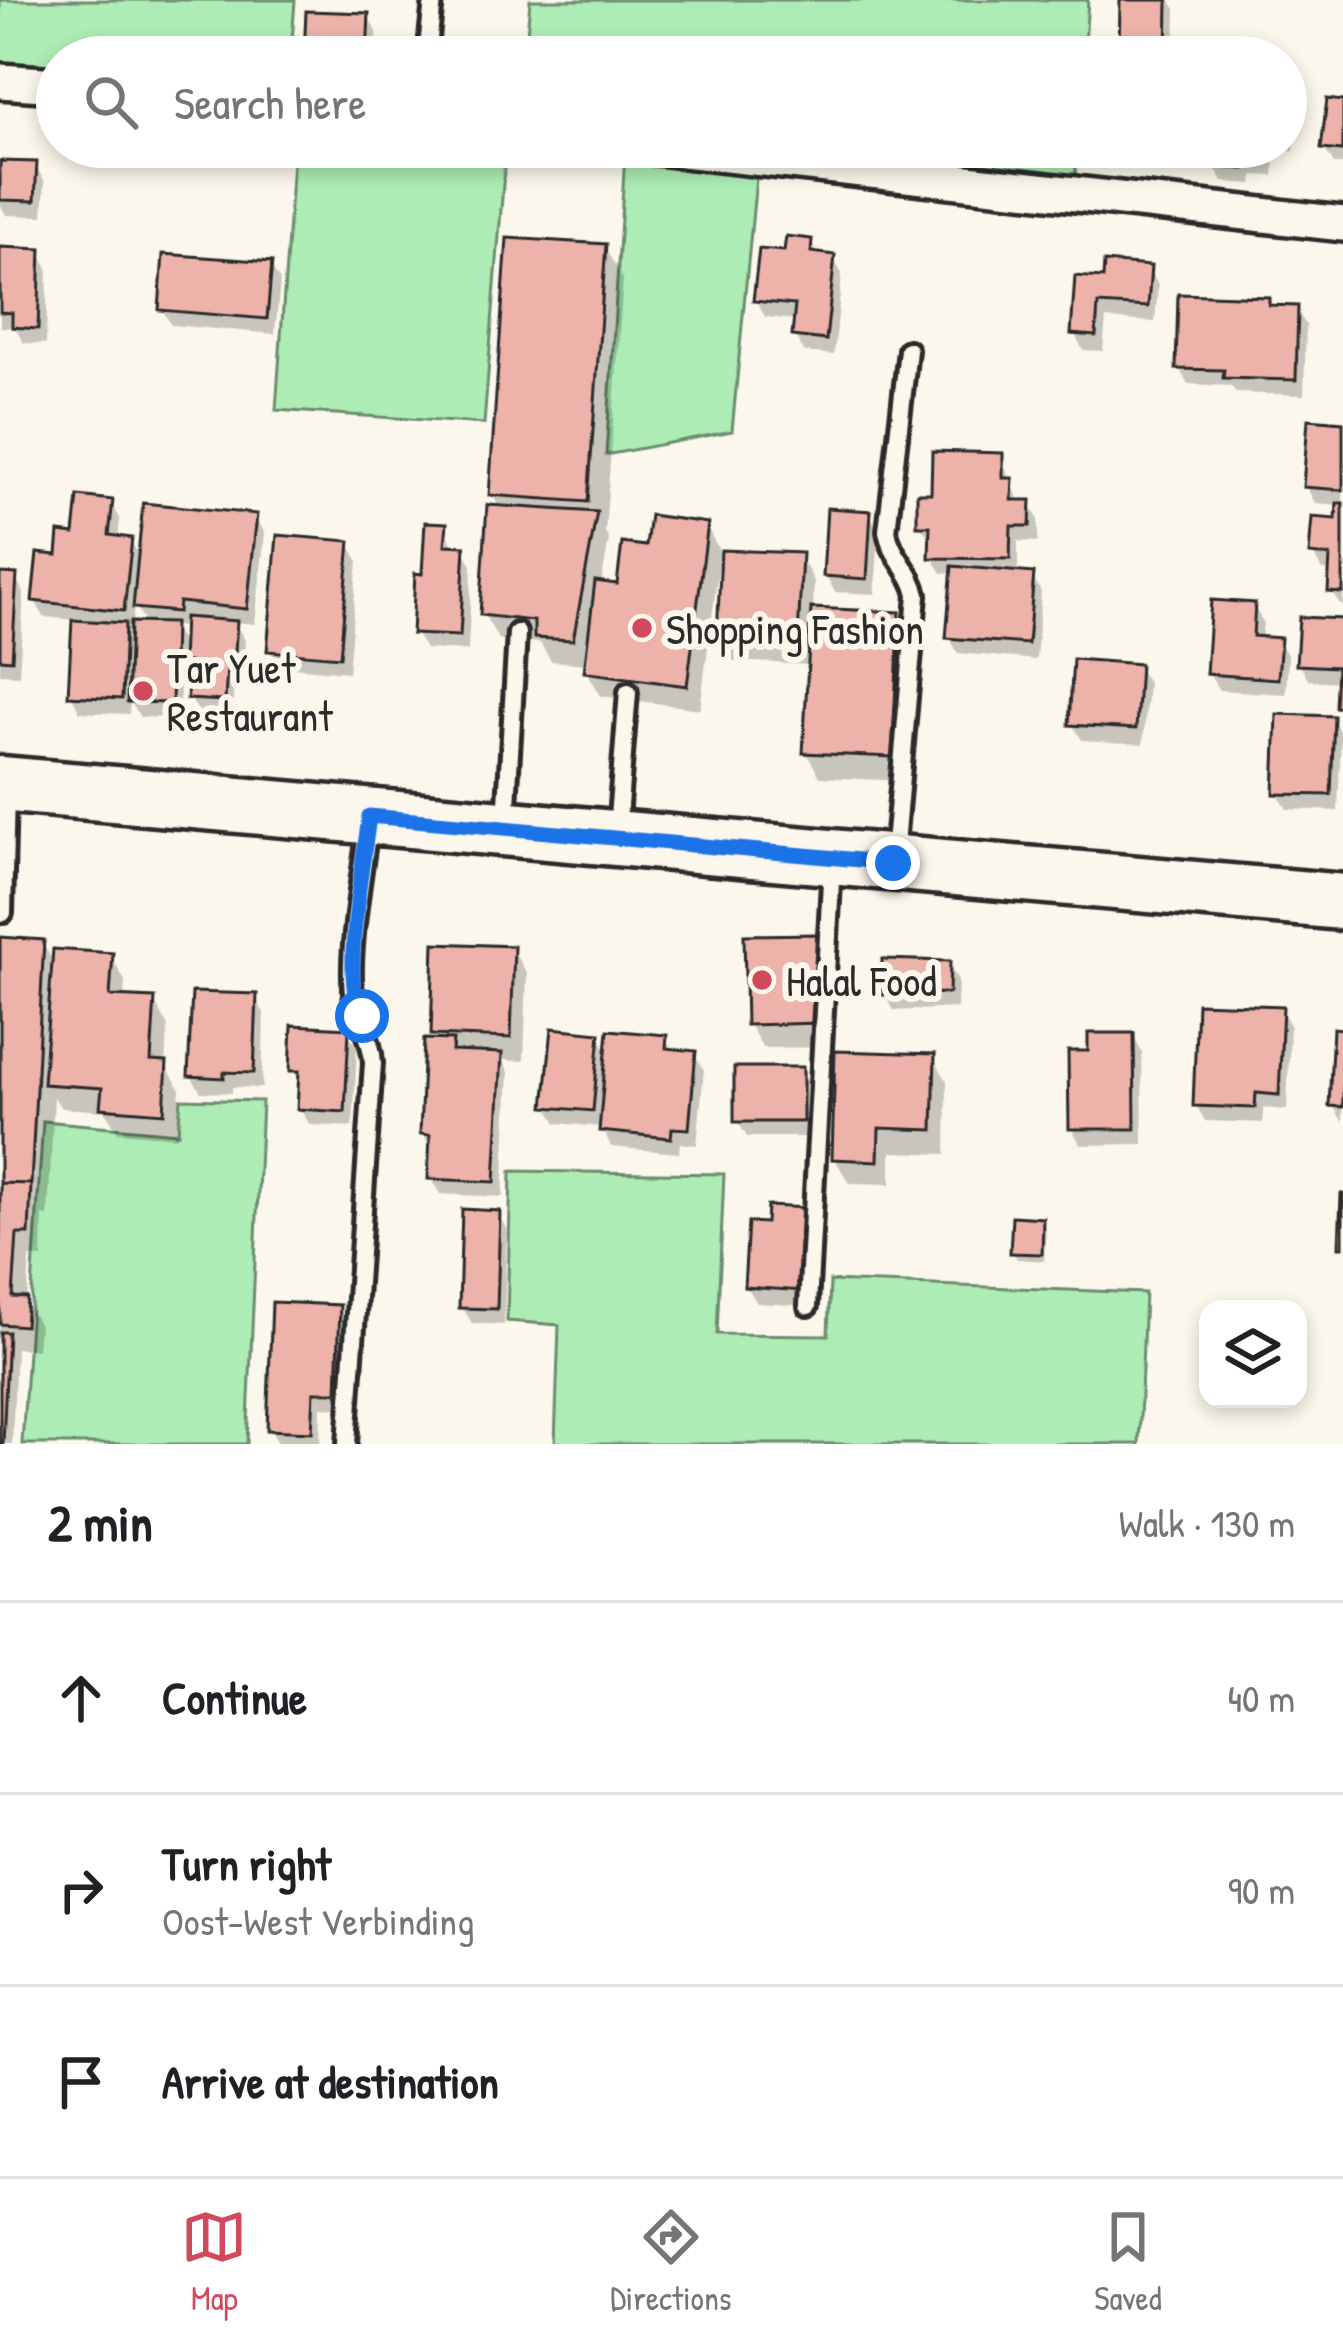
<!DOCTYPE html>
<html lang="en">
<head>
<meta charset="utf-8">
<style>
	:root { --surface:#fff; --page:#f6f6f6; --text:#202124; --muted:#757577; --line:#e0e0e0; --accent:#d1495b }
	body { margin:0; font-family:"Patrick Hand",sans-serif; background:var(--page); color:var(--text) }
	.controls { position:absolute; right:36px; bottom:36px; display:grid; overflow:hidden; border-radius:24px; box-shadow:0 6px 18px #0003 }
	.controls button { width:108px; height:108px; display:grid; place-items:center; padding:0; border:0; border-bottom:3px solid var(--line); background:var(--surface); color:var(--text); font:60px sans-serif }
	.stop { position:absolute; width:36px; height:36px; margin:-27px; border:9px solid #1a73e8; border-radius:50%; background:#fff }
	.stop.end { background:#1a73e8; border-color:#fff; box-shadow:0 3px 12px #0008 }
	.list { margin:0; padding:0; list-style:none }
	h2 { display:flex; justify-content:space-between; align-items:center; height:156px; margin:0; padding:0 48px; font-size:51px }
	h2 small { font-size:39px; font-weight:400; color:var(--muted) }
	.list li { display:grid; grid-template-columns:78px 1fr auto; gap:36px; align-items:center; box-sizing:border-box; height:192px; padding:0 48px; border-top:3px solid var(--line) }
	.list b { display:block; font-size:45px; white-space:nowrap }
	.list p { margin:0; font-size:39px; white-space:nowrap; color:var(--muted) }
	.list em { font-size:39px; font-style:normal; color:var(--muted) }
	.icon { flex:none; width:66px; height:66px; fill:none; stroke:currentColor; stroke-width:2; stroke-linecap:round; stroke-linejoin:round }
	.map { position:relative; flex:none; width:1343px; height:1444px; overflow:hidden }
	.search { position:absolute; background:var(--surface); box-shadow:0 6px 18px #0003; left:36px; right:36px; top:36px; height:132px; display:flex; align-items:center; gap:30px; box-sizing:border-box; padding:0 42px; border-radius:66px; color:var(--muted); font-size:45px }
	.sheet { height:732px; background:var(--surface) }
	nav { display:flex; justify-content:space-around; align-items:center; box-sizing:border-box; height:168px; border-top:3px solid var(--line); background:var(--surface); font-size:33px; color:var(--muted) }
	nav a { display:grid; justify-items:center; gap:6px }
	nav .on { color:var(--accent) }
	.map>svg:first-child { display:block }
	.green { fill:#adecb4; stroke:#6c8c70; stroke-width:3 }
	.shadow { fill:#0003; fill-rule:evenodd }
	.building { fill:#edb3aa; stroke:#2b2b2b; stroke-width:3 }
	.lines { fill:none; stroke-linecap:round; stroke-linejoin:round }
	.lane-casing { stroke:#2b2b2b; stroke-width:26 }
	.street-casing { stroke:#2b2b2b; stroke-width:42 }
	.primary-casing { stroke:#2b2b2b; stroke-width:63 }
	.lane { stroke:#fbf7ec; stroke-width:16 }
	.street { stroke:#fbf7ec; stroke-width:33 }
	.primary { stroke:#fbf7ec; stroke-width:54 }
	.route { stroke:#1a73e8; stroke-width:15 }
	.poi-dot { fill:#d1495b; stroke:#fbf7ec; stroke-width:4.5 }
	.labels { text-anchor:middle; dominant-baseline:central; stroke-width:12; stroke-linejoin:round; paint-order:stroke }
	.poi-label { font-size:42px; fill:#2b2b2b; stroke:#fbf7ec; text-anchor:start }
</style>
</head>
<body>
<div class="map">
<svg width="1343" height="1444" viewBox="0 0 1343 1444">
	<rect width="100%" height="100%" fill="#fbf7ec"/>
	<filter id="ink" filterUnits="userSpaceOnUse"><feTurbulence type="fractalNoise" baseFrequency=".00833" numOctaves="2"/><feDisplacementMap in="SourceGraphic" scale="24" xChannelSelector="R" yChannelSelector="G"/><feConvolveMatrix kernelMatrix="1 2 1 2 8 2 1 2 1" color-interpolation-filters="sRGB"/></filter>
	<g filter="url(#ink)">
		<path class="green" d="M 0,0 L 295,0 L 291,57 L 57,57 L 57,71 L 0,65 Z
			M 530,0 L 1088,0 L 1084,57 L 525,57 Z
			M 294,147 L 506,147 L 484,424 L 276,410 Z
			M 761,147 L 1077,147 L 1075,182 Z
			M 625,155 L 757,168 L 732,431 L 606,455 Z
			M 181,1099 L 262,1101 L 247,1444 L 22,1444 L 43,1121 L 178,1133 Z
			M 511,1171 L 724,1174 L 717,1334 L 828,1335 L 830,1281 L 1145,1293 L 1139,1444 L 555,1444 L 559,1325 L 507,1321 Z"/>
		<path class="shadow" d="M 1123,0 L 1170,0 L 1176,9 L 1175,57 L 1122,57 Z
			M 367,16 L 377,32 L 376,57 L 307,57 Z
			M 1286,79 L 1299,96 L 1294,151 L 1275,149 L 1274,176 L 1254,175 L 1253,184 L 1223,182 L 1214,166 L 1215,147 L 1286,147 Z
			M 1343,104 L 1343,165 L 1334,164 L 1324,148 Z
			M 0,164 L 35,165 L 45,182 L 43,216 L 6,215 L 0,204 Z
			M 811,241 L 819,256 L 833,258 L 842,274 L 834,355 L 804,352 L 795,335 L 796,320 L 765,317 L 756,300 L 786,254 Z
			M 604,247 L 623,279 L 605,533 L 609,539 L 601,585 L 619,587 L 649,549 L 706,525 L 720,552 L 800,556 L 814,581 L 813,611 L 898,615 L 912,639 L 904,781 L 820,777 L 806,752 L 811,665 L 734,661 L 720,637 L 723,563 L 719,563 L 700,709 L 601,696 L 587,672 L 588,664 L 551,661 L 540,643 L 498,639 L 484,614 L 500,509 L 492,494 Z
			M 0,250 L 39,252 L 48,268 L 46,344 L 24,343 L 15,328 L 0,327 Z
			M 270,265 L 280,281 L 275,334 L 171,325 L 162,309 Z
			M 1149,269 L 1158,285 L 1155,322 L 1106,319 L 1103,351 L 1083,350 L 1074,333 L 1105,281 Z
			M 1268,300 L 1273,308 L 1296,309 L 1306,325 L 1304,395 L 1236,393 L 1231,386 L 1188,384 L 1179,368 Z
			M 1343,425 L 1343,608 L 1331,591 L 1332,571 L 1322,570 L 1313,554 L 1339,522 L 1340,505 L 1315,503 L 1306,486 Z
			M 1001,456 L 1020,503 L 1029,503 L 1038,519 L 1038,542 L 1018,541 L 1018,575 L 1032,576 L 1041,592 L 1036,660 L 958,653 L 949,637 L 954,573 L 942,573 L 932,557 L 933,542 L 920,526 L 934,496 Z
			M 111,503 L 120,519 L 118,539 L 130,540 L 141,559 L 255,517 L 265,533 L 255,624 L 234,622 L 245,640 L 242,683 L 234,682 L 232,716 L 200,714 L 190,698 L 191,675 L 181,656 L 179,718 L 140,717 L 130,701 L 129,714 L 80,712 L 71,695 L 75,620 L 44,617 L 35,601 L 59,558 ZM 134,604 L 147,625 L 132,625 ZM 172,626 L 187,627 L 185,649 Z
			M 869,514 L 879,530 L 875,594 L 835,592 L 826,576 Z
			M 445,526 L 454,549 L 463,549 L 472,565 L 468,651 L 425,649 L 415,633 L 425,577 Z
			M 349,544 L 358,560 L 348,672 L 280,666 L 270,650 Z
			M 0,576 L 15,577 L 24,593 L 19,675 L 0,674 Z
			M 1253,605 L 1263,622 L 1261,639 L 1279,640 L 1288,657 L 1286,694 L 1219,690 L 1209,674 Z
			M 1343,622 L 1343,715 L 1338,707 L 1339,682 L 1309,680 L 1299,664 Z
			M 1138,667 L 1148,683 L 1143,744 L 1082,740 L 1072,724 Z
			M 1332,718 L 1341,735 L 1338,811 L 1287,809 L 1277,793 Z
			M 816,937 L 830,962 L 832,1047 L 763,1048 L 749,1024 Z
			M 0,940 L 42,943 L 55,964 L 111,956 L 125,981 L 124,1000 L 154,1001 L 168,1026 L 165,1064 L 180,1089 L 177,1137 L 118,1132 L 105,1111 L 61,1108 L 54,1097 L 48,1216 L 43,1215 L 42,1258 L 30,1257 L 27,1304 L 39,1325 L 37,1350 L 16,1348 L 12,1444 L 0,1444 Z
			M 512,949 L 527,973 L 524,1061 L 503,1060 L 509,1072 L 503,1197 L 440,1194 L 431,1178 L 432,1150 L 423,1134 L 439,1043 L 434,1034 Z
			M 948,964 L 958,980 L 957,1008 L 894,1011 L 885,994 Z
			M 255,997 L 264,1013 L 262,1088 L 232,1087 L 232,1093 L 201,1092 L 191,1076 Z
			M 1281,1009 L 1290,1025 L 1287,1110 L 1263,1108 L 1263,1123 L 1205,1121 L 1196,1105 Z
			M 347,1031 L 357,1047 L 353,1127 L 310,1125 L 300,1109 L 302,1084 L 293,1070 Z
			M 1343,1032 L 1343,1122 L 1333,1106 Z
			M 598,1036 L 609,1054 L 665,1037 L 673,1051 L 694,1054 L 704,1070 L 697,1145 L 680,1143 L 679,1153 L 611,1147 L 602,1127 L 557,1123 L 547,1106 Z
			M 1133,1036 L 1142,1052 L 1143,1144 L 1081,1145 L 1072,1129 Z
			M 933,1057 L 947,1081 L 946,1154 L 891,1152 L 891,1184 L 849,1183 L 835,1159 Z
			M 801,1070 L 811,1086 L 811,1137 L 747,1137 L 737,1121 Z
			M 498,1214 L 507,1230 L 504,1325 L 472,1323 L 462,1307 Z
			M 1041,1221 L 1046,1228 L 1044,1261 L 1017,1259 L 1013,1252 Z
			M 816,1227 L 811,1306 L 757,1303 L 747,1287 Z
			M 338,1308 L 347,1324 L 344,1408 L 321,1407 L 320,1444 L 279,1444 L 270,1430 Z"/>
		<path class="building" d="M 1120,0 L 1168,0 L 1167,57 L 1119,57 Z
			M 306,11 L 369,13 L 367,57 L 304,57 Z
			M 1286,76 L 1291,77 L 1286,136 Z
			M 1327,99 L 1343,101 L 1343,151 L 1321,149 Z
			M 1212,147 L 1267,147 L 1266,161 L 1246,159 L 1245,169 L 1211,167 Z
			M 0,161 L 37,162 L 35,201 L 0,200 Z
			M 786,236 L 812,239 L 811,252 L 835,255 L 826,340 L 792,336 L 795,305 L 753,301 L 759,249 L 784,251 Z
			M 507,238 L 606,244 L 588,502 L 489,495 Z
			M 0,247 L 41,249 L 38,329 L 12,327 L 12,313 L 0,312 Z
			M 163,254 L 272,262 L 267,319 L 159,310 Z
			M 1104,262 L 1151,266 L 1148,307 L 1098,304 L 1096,336 L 1071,334 L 1075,276 L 1103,278 Z
			M 1178,294 L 1269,297 L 1269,305 L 1298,306 L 1296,380 L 1223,378 L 1224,370 L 1176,369 Z
			M 1308,419 L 1343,422 L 1343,490 L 1303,487 Z
			M 932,451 L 1003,453 L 1003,478 L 1013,478 L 1012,500 L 1031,500 L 1030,526 L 1011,526 L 1010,559 L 929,558 L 930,526 L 917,526 L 917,493 L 931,493 Z
			M 78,496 L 113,500 L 109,535 L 132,538 L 124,611 L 32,601 L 37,553 L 57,555 L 59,532 L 74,534 Z
			M 143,503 L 257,514 L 247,609 L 179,602 L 178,612 L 133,608 Z
			M 1337,503 L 1343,503 L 1343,593 L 1328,592 L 1330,556 L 1309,554 L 1312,517 L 1336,519 Z
			M 487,505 L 597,512 L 573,640 L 534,638 L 534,621 L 480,615 Z
			M 827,508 L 871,511 L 867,579 L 823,576 Z
			M 650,515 L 708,523 L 687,686 L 584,672 L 595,581 L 617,584 L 622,543 L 646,546 Z
			M 425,522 L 447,523 L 445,545 L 465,546 L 460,636 L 412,634 L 415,573 L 422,574 Z
			M 277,535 L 350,541 L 340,657 L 267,651 Z
			M 721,550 L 802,553 L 798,641 L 717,638 Z
			M 952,566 L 1034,573 L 1028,644 L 946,638 Z
			M 0,573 L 17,574 L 12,660 L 0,659 Z
			M 1211,600 L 1255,603 L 1253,636 L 1281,638 L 1278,679 L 1206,674 Z
			M 811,608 L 900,612 L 892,757 L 803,753 Z
			M 184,617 L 237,621 L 234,667 L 227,667 L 225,701 L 187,699 L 189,662 L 182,662 Z
			M 1299,617 L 1343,619 L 1343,708 L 1335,707 L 1337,667 L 1296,665 Z
			M 72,620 L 125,623 L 122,699 L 68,696 Z
			M 130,622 L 174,623 L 172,703 L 127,702 Z
			M 1073,659 L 1140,664 L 1136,729 L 1069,725 Z
			M 1277,714 L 1334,716 L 1331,795 L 1274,794 Z
			M 817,934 L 819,1023 L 746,1025 L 744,935 Z
			M 0,937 L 44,940 L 31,1184 L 0,1183 Z
			M 434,943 L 514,946 L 511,1038 L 431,1035 Z
			M 53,949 L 113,953 L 110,996 L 155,998 L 151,1061 L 167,1062 L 164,1113 L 100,1108 L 102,1088 L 43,1084 Z
			M 882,959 L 950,961 L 949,993 L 882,995 Z
			M 192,992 L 257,994 L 254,1073 L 224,1072 L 224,1078 L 188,1076 Z
			M 1197,1003 L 1283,1006 L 1279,1095 L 1256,1093 L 1255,1108 L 1193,1106 Z
			M 292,1025 L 349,1028 L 345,1112 L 297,1109 L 299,1071 L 290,1071 Z
			M 552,1028 L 600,1033 L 593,1111 L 544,1107 Z
			M 1333,1028 L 1343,1029 L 1343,1107 L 1329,1106 Z
			M 608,1030 L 667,1035 L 666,1048 L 696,1051 L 689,1129 L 672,1128 L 671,1138 L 599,1131 Z
			M 1088,1033 L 1134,1033 L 1135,1129 L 1069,1129 L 1068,1051 L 1088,1051 Z
			M 424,1039 L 453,1040 L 452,1051 L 502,1053 L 495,1182 L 428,1179 L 430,1135 L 420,1134 Z
			M 835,1051 L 935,1054 L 933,1130 L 879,1128 L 878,1161 L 832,1159 Z
			M 734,1067 L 803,1067 L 803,1122 L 734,1122 Z
			M 0,1183 L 31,1184 L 29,1234 L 17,1234 L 13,1297 L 27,1298 L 25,1326 L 0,1324 Z
			M 1341,1194 L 1343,1194 L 1343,1247 L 1339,1247 Z
			M 767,1206 L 808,1208 L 803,1291 L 744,1287 L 748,1222 L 766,1223 Z
			M 462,1209 L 500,1211 L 497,1309 L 459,1308 Z
			M 1012,1216 L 1043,1218 L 1042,1254 L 1010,1253 Z
			M 272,1302 L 340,1305 L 337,1392 L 314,1392 L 312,1432 L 267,1430 Z
			M 0,1332 L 8,1332 L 3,1444 L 0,1444 Z"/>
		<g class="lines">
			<g class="lane-casing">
				<path id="lane" d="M 427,57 L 433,0
					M 506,822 L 517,633
					M 617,831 L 628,692
					M 894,856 L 917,595 C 912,570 891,557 887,531 L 908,350
					M 3,913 L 6,792
					M 808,1306 L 832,863
					M 347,1444 L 373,1063 C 372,1039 359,1021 354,999 C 346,959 363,869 368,826"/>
			</g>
			<g class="street-casing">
				<path id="street" d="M 0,81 L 57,85
					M 656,147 L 1343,224"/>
			</g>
			<g class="primary-casing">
				<path id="primary" d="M 0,784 L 1343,902"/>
			</g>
			<use href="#lane" class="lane"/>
			<use href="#street" class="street"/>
			<use href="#primary" class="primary"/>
		</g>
	</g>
	<g class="lines" filter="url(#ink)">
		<path class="route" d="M 362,1016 C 340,979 364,862 369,816 L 893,863"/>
	</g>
	<g class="poi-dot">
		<circle cx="642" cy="628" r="12"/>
		<circle cx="143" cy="691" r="12"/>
		<circle cx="762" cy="980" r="12"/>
	</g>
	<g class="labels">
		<g class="poi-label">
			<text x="666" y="628">Shopping Fashion</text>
			<text x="167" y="667">Tar Yuet<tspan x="167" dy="48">Restaurant</tspan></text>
			<text x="786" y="980">Halal Food</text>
		</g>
	</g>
</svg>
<div class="controls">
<button><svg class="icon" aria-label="layers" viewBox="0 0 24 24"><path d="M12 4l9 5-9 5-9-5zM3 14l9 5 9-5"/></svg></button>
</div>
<div class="stop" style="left:362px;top:1016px"></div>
<div class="stop end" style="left:893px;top:863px"></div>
<div class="search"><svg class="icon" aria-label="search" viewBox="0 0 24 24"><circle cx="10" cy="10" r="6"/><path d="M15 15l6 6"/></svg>Search here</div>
</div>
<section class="sheet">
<h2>2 min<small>Walk · 130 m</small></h2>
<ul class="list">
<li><svg class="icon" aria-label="ahead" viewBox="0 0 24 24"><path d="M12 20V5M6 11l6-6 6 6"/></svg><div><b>Continue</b></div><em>40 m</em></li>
<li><svg class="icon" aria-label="right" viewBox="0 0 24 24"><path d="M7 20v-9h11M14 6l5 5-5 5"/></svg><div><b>Turn right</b><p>Oost-West Verbinding</p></div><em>90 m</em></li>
<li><svg class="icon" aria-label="arrive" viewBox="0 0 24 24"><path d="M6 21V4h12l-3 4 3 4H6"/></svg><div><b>Arrive at destination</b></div></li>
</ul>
</section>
<nav>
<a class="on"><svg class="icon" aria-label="map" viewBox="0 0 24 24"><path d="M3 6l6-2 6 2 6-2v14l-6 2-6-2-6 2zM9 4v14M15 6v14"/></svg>Map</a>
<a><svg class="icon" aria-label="directions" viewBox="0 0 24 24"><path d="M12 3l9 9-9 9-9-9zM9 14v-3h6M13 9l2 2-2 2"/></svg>Directions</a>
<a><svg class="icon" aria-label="saved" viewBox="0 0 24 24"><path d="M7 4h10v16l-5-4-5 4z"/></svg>Saved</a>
</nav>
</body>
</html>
